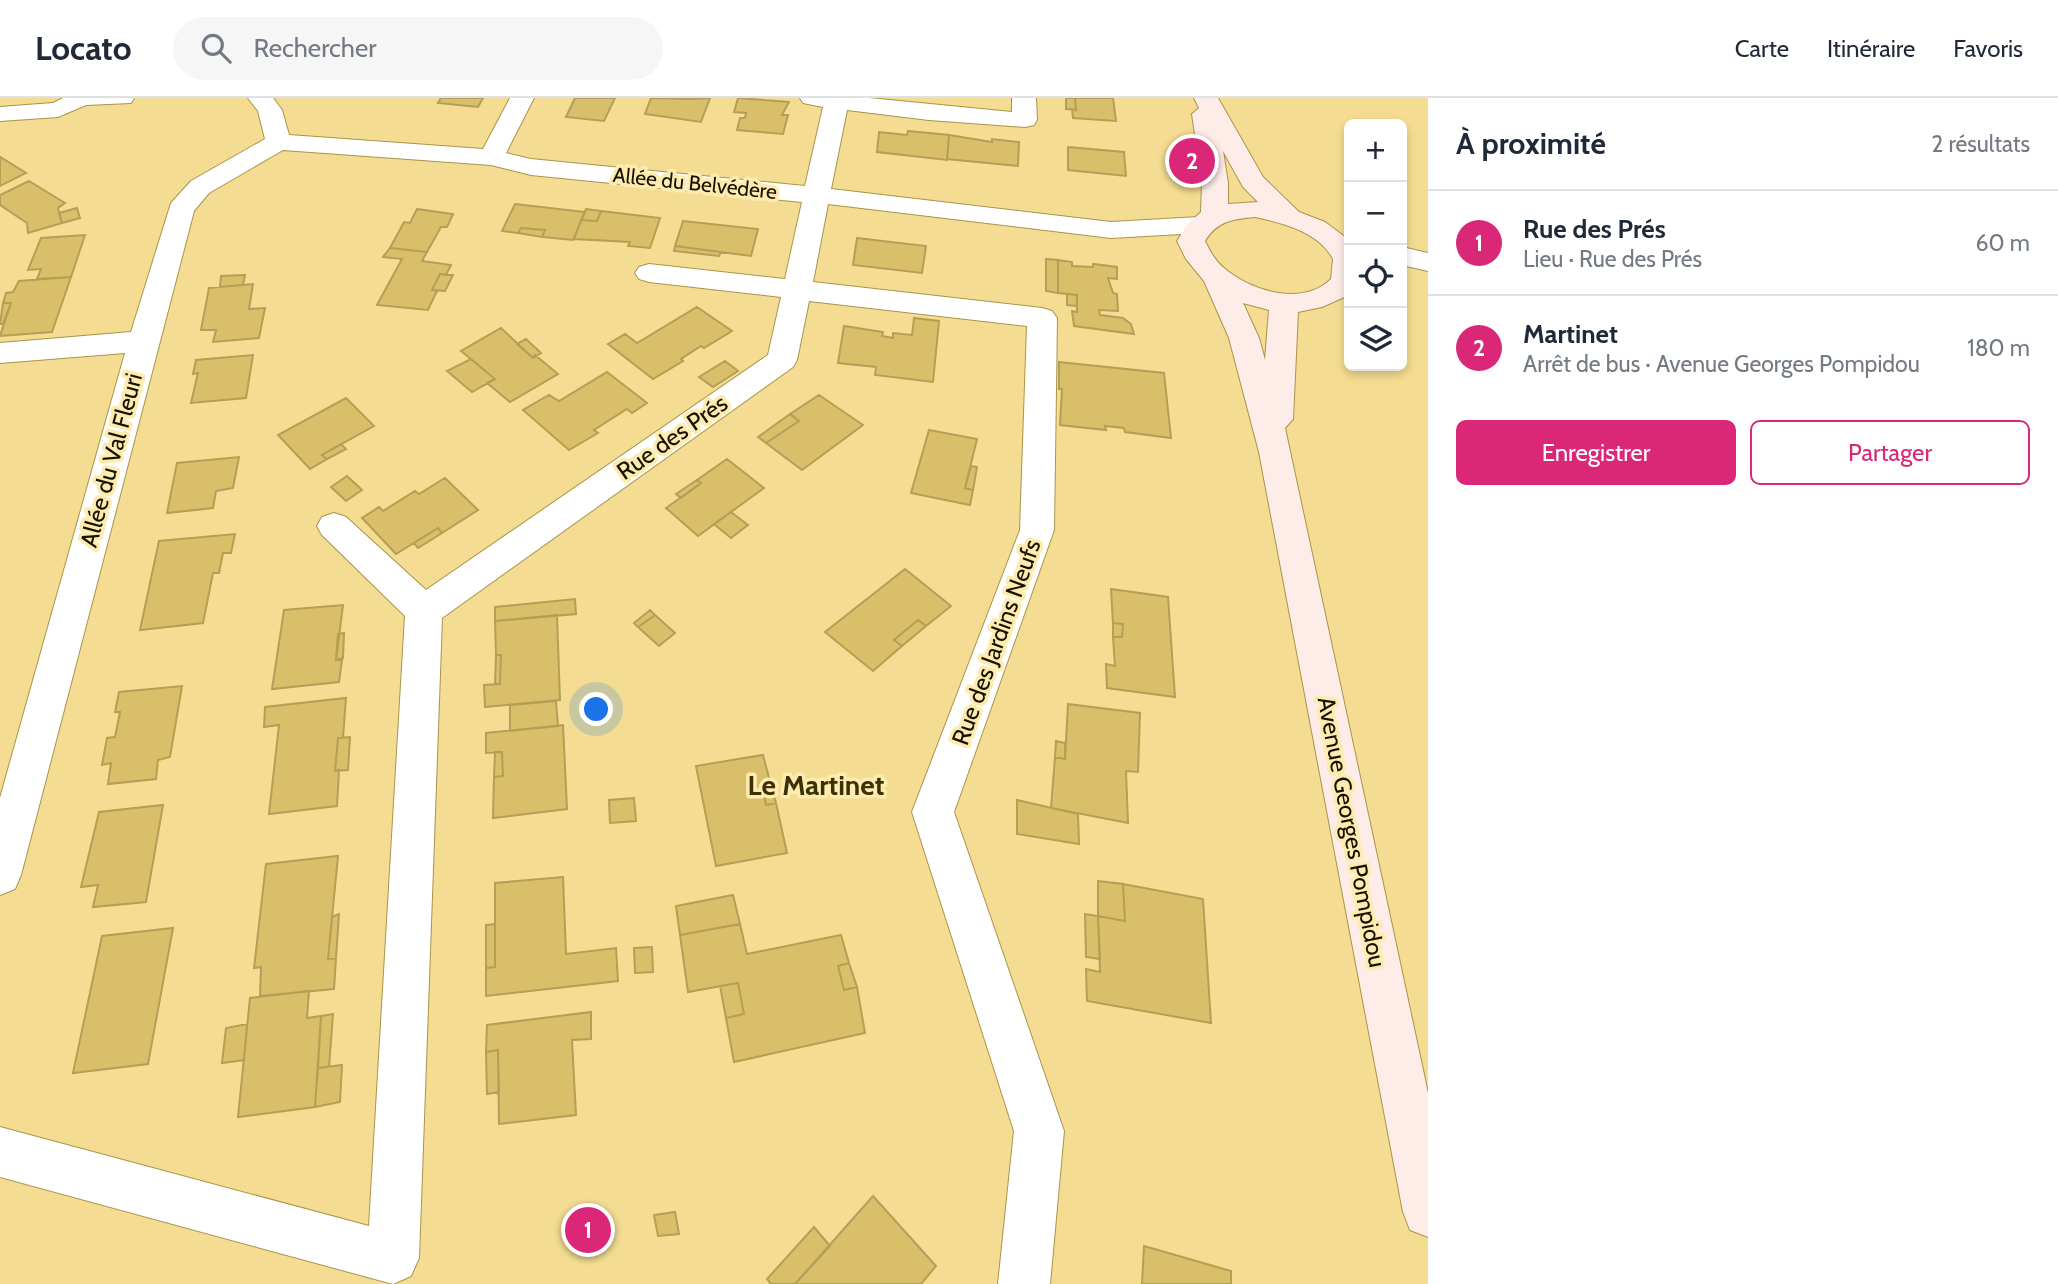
<!DOCTYPE html>
<html lang="fr">
<head>
<meta charset="utf-8">
<style>
	:root { --surface:#fff; --page:#f6f6f7; --text:#1f2937; --muted:#747a83; --line:#e0e1e3; --accent:#db2777 }
	body { margin:0; font-family:Cabin,sans-serif; background:var(--page); color:var(--text) }
	.controls { position:absolute; right:21px; top:21px; display:grid; overflow:hidden; border-radius:10px; box-shadow:0 4px 10px #0003 }
	.controls button { width:63px; height:63px; display:grid; place-items:center; padding:0; border:0; border-bottom:2px solid var(--line); background:var(--surface); color:var(--text); font:35px sans-serif }
	.you { position:absolute; left:597px; top:612px; width:24px; height:24px; margin:-18px; border:5px solid #fff; border-radius:50%; background:#1a73e8; box-shadow:0 0 0 10px #1a73e833 }
	.badge { display:grid; place-items:center; width:46px; height:46px; border-radius:50%; background:var(--accent); color:#fff; font-size:23px; font-weight:700 }
	.pin { position:absolute; translate:-50% -50%; border:4px solid #fff; box-shadow:0 2px 7px #0006 }
	.list { margin:0; padding:0; list-style:none }
	h2 { display:flex; justify-content:space-between; align-items:center; height:91px; margin:0; padding:0 28px; font-size:30px }
	h2 small { font-size:23px; font-weight:400; color:var(--muted) }
	.list li { display:grid; grid-template-columns:46px 1fr auto; gap:21px; align-items:center; box-sizing:border-box; height:105px; padding:0 28px; border-top:2px solid var(--line) }
	.list b { display:block; font-size:26px; white-space:nowrap }
	.list p { margin:0; font-size:23px; white-space:nowrap; color:var(--muted) }
	.list em { font-size:23px; font-style:normal; color:var(--muted) }
	.actions { display:flex; gap:14px; padding:21px 28px }
	.actions a { flex:1; padding:16px 0; border:2px solid var(--accent); border-radius:10px; text-align:center; font-size:24px; color:var(--accent) }
	.actions .main { background:var(--accent); color:#fff }
	.icon { flex:none; width:38px; height:38px; fill:none; stroke:currentColor; stroke-width:2; stroke-linecap:round; stroke-linejoin:round }
	.map { position:relative; flex:none; width:1428px; height:1186px; overflow:hidden }
	header { display:flex; align-items:center; gap:42px; box-sizing:border-box; height:98px; padding:0 35px; background:var(--surface); border-bottom:2px solid var(--line) }
	header strong { font-size:33px }
	nav { display:flex; gap:38px; margin-inline-start:auto; font-size:24px }
	.search { width:490px; height:63px; background:var(--page); display:flex; align-items:center; gap:18px; box-sizing:border-box; padding:0 24px; border-radius:38px; color:var(--muted); font-size:26px }
	main { display:flex }
	aside { flex:1; background:var(--surface) }
	.map>svg:first-child { display:block }
	.building { fill:#dabf6a; stroke:#b59e55; stroke-width:2 }
	.lines { fill:none; stroke-linecap:round; stroke-linejoin:round }
	.minor-casing { stroke:#aa944a; stroke-width:2 }
	.secondary-casing { stroke:#aa944a; stroke-width:2 }
	.minor { fill:#fff; fill-rule:evenodd }
	.secondary { fill:#feece8; fill-rule:evenodd }
	.labels { text-anchor:middle; dominant-baseline:central; stroke-width:7; stroke-linejoin:round; paint-order:stroke }
	.far-street-label { font-size:21px; fill:#171100; stroke:#fdebaf }
	.street-label { font-size:24px; fill:#171100; stroke:#fdebaf }
	.quarter-label { font-size:28px; font-weight:bold; fill:#3c3007; stroke:#fdebaf }
</style>
</head>
<body>
<header>
<strong>Locato</strong>
<div class="search"><svg class="icon" aria-label="search" viewBox="0 0 24 24"><circle cx="10" cy="10" r="6"/><path d="M15 15l6 6"/></svg>Rechercher</div>
<nav><a>Carte</a><a>Itinéraire</a><a>Favoris</a></nav>
</header>
<main>
<div class="map">
<svg width="1428" height="1186" viewBox="0 0 1428 1186">
	<rect width="100%" height="100%" fill="#f4dd92"/>
	<path class="building" d="M 441,0 L 483,0 L 478,9 L 438,5 Z
		M 575,0 L 615,0 L 604,23 L 566,19 Z
		M 651,0 L 692,1 L 710,0 L 701,24 L 645,16 Z
		M 738,0 L 789,4 L 782,17 L 788,17 L 783,36 L 737,32 L 740,20 L 745,20 L 746,15 L 734,14 Z
		M 1066,0 L 1075,0 L 1076,12 L 1066,11 Z
		M 1072,0 L 1113,0 L 1116,23 L 1073,20 L 1072,11 L 1076,12 L 1075,0 Z
		M 908,33 L 949,37 L 947,62 L 877,54 L 879,34 L 907,37 Z
		M 949,37 L 992,44 L 992,41 L 1019,44 L 1018,68 L 947,61 Z
		M 1068,49 L 1124,54 L 1126,78 L 1068,72 Z
		M 0,59 L 2,60 L 26,75 L 0,88 Z
		M 29,83 L 65,105 L 58,110 L 62,125 L 28,135 L 27,125 L 0,107 L 0,97 Z
		M 515,106 L 585,114 L 573,142 L 542,139 L 545,132 L 521,130 L 518,135 L 502,133 Z
		M 77,110 L 80,120 L 62,125 L 59,115 Z
		M 417,111 L 453,116 L 447,129 L 441,129 L 427,154 L 390,150 L 404,124 L 410,125 Z
		M 586,111 L 601,113 L 597,123 L 581,122 Z
		M 601,113 L 660,120 L 650,150 L 628,148 L 630,144 L 574,141 L 581,122 L 597,123 Z
		M 683,123 L 758,131 L 751,158 L 675,148 Z
		M 521,130 L 545,132 L 542,139 L 518,135 Z
		M 85,137 L 71,179 L 37,181 L 41,171 L 28,172 L 41,140 Z
		M 857,140 L 926,148 L 922,175 L 853,167 Z
		M 675,148 L 721,154 L 719,158 L 674,153 Z
		M 390,150 L 427,154 L 422,163 L 451,167 L 446,177 L 440,176 L 432,192 L 437,193 L 428,212 L 377,207 L 402,161 L 383,159 Z
		M 1046,161 L 1058,162 L 1058,195 L 1046,193 Z
		M 1058,162 L 1072,164 L 1072,168 L 1093,169 L 1093,166 L 1117,169 L 1117,181 L 1108,180 L 1113,195 L 1117,196 L 1118,213 L 1099,212 L 1100,217 L 1123,220 L 1131,226 L 1134,236 L 1074,228 L 1072,213 L 1077,214 L 1077,197 L 1058,195 Z
		M 440,176 L 453,177 L 445,193 L 432,192 Z
		M 245,177 L 243,187 L 220,189 L 221,178 Z
		M 71,179 L 52,234 L 0,238 L 11,205 L 3,205 L 6,195 L 13,194 L 19,183 Z
		M 253,186 L 249,211 L 265,210 L 259,240 L 213,244 L 216,232 L 201,232 L 209,190 Z
		M 1067,196 L 1077,197 L 1077,208 L 1067,207 Z
		M 3,205 L 11,205 L 3,226 L 0,226 Z
		M 697,209 L 732,233 L 704,250 L 701,248 L 681,261 L 683,263 L 653,281 L 608,246 L 625,236 L 637,245 Z
		M 914,220 L 939,223 L 933,284 L 875,277 L 876,269 L 838,265 L 844,228 L 883,234 L 882,238 L 893,240 L 893,235 L 912,237 Z
		M 501,230 L 533,260 L 535,257 L 558,276 L 510,304 L 487,285 L 495,281 L 461,253 Z
		M 526,241 L 541,255 L 533,260 L 517,246 Z
		M 253,257 L 246,300 L 191,305 L 198,275 L 193,276 L 196,262 Z
		M 471,261 L 495,281 L 472,294 L 447,273 Z
		M 725,263 L 738,273 L 713,289 L 699,279 Z
		M 1059,264 L 1164,275 L 1171,340 L 1125,334 L 1124,330 L 1105,328 L 1106,332 L 1060,327 L 1062,291 L 1059,291 Z
		M 607,274 L 647,305 L 632,315 L 627,311 L 594,332 L 598,335 L 569,352 L 523,312 L 549,297 L 559,303 Z
		M 819,297 L 863,327 L 802,372 L 766,345 L 799,323 L 790,316 Z
		M 346,300 L 374,328 L 322,357 L 327,361 L 310,371 L 278,337 Z
		M 790,316 L 799,323 L 766,345 L 758,339 Z
		M 929,332 L 977,341 L 965,390 L 973,392 L 970,407 L 911,395 Z
		M 341,346 L 346,351 L 327,361 L 322,357 Z
		M 239,359 L 233,390 L 216,393 L 213,410 L 167,415 L 177,365 Z
		M 727,361 L 764,390 L 698,438 L 666,410 L 701,385 L 697,382 Z
		M 971,368 L 977,369 L 973,392 L 965,390 Z
		M 347,378 L 362,392 L 346,403 L 331,389 Z
		M 445,380 L 478,412 L 442,435 L 438,430 L 396,456 L 362,420 L 379,409 L 383,413 L 415,393 L 419,396 Z
		M 697,382 L 701,385 L 681,400 L 676,396 Z
		M 731,414 L 748,427 L 731,440 L 714,426 Z
		M 438,430 L 442,435 L 418,450 L 414,445 Z
		M 235,436 L 231,455 L 223,455 L 219,475 L 213,475 L 203,525 L 140,532 L 159,443 Z
		M 905,471 L 951,508 L 926,528 L 918,522 L 894,542 L 902,548 L 873,573 L 825,534 Z
		M 1111,491 L 1168,499 L 1175,599 L 1107,590 L 1106,566 L 1115,568 L 1113,539 L 1122,539 L 1123,526 L 1113,525 Z
		M 575,501 L 576,516 L 495,523 L 495,509 Z
		M 343,507 L 336,562 L 342,562 L 339,584 L 272,591 L 284,512 Z
		M 650,512 L 655,517 L 638,529 L 634,525 Z
		M 557,517 L 560,602 L 485,609 L 484,587 L 500,586 L 501,557 L 496,557 L 495,523 Z
		M 655,517 L 675,535 L 659,548 L 638,529 Z
		M 918,522 L 926,528 L 902,548 L 894,542 Z
		M 1113,525 L 1123,526 L 1122,539 L 1113,539 Z
		M 344,535 L 343,560 L 336,562 L 338,536 Z
		M 496,557 L 501,557 L 500,586 L 495,586 Z
		M 182,588 L 170,659 L 158,662 L 156,681 L 108,686 L 111,665 L 102,667 L 107,640 L 115,639 L 120,614 L 115,614 L 119,594 Z
		M 346,600 L 343,640 L 338,640 L 335,673 L 339,672 L 337,708 L 269,716 L 279,627 L 264,629 L 265,609 Z
		M 556,603 L 558,628 L 510,633 L 510,607 Z
		M 1068,606 L 1140,615 L 1138,674 L 1126,673 L 1128,725 L 1051,710 L 1055,659 L 1065,661 Z
		M 563,627 L 567,711 L 493,720 L 494,679 L 503,678 L 502,654 L 486,655 L 486,635 Z
		M 350,639 L 348,672 L 335,673 L 338,640 Z
		M 1056,643 L 1065,645 L 1065,661 L 1055,659 Z
		M 495,654 L 502,654 L 503,678 L 494,679 Z
		M 763,657 L 772,691 L 763,693 L 766,707 L 776,705 L 787,755 L 716,768 L 696,668 Z
		M 772,691 L 776,705 L 766,707 L 763,693 Z
		M 634,700 L 636,723 L 610,725 L 609,702 Z
		M 1017,702 L 1078,716 L 1079,746 L 1017,736 Z
		M 163,707 L 146,804 L 93,809 L 98,787 L 81,789 L 99,714 Z
		M 338,758 L 328,861 L 336,860 L 334,891 L 260,898 L 261,869 L 254,870 L 266,766 Z
		M 563,779 L 566,856 L 616,850 L 618,883 L 486,898 L 486,870 L 495,869 L 495,785 Z
		M 1098,783 L 1123,786 L 1125,823 L 1098,818 Z
		M 1123,786 L 1203,801 L 1211,925 L 1087,903 L 1086,871 L 1100,874 L 1098,818 L 1125,823 Z
		M 733,797 L 740,826 L 680,837 L 676,808 Z
		M 339,816 L 336,860 L 328,861 L 332,819 Z
		M 1085,816 L 1098,818 L 1100,861 L 1086,859 Z
		M 495,826 L 495,869 L 486,870 L 486,827 Z
		M 740,826 L 747,856 L 841,837 L 849,865 L 838,868 L 844,892 L 857,889 L 865,935 L 734,964 L 726,920 L 744,916 L 738,885 L 688,894 L 680,837 Z
		M 173,830 L 148,966 L 73,975 L 102,838 Z
		M 652,849 L 653,874 L 635,875 L 634,850 Z
		M 849,865 L 857,889 L 844,892 L 838,868 Z
		M 738,885 L 744,916 L 726,920 L 720,888 Z
		M 309,893 L 307,920 L 321,918 L 315,1009 L 238,1019 L 250,900 Z
		M 591,914 L 591,941 L 572,942 L 576,1017 L 499,1026 L 498,952 L 486,954 L 487,927 Z
		M 333,916 L 329,969 L 318,970 L 321,918 Z
		M 247,926 L 244,962 L 222,965 L 226,930 Z
		M 498,952 L 499,994 L 487,996 L 486,954 Z
		M 342,967 L 340,1004 L 315,1009 L 318,970 Z
		M 873,1098 L 936,1168 L 921,1186 L 795,1186 Z
		M 675,1114 L 679,1136 L 658,1138 L 654,1117 Z
		M 814,1129 L 830,1148 L 795,1186 L 771,1186 L 767,1181 Z
		M 1144,1148 L 1231,1173 L 1231,1186 L 1142,1186 Z"/>
	<g class="lines">
		<g class="minor-casing">
			<path id="minor" d="M 63,0 L 134,0 L 131,5 L 86,7 L 58,19 L 0,23 L 0,9 L 53,5 Z
				M 248,0 L 273,0 L 282,12 L 289,37 L 483,51 L 510,0 L 534,0 L 506,55 L 531,61 L 805,88 L 823,9 L 803,5 L 800,0 L 869,0 L 1012,14 L 1012,0 L 1036,0 L 1037,22 L 1034,27 L 1025,29 L 929,22 L 847,12 L 831,91 L 1111,124 L 1199,119 L 1209,121 L 1213,127 L 1209,133 L 1199,135 L 1111,140 L 828,106 L 813,184 L 1042,210 L 1052,213 L 1057,220 L 1054,432 L 954,714 L 1064,1033 L 1050,1186 L 998,1186 L 1014,1033 L 912,714 L 1020,432 L 1027,228 L 809,203 L 797,262 L 793,269 L 442,520 L 419,1160 L 411,1178 L 393,1186 L 0,1079 L 0,1029 L 369,1128 L 405,518 L 322,437 L 317,428 L 322,419 L 334,415 L 346,419 L 426,492 L 768,257 L 781,199 L 649,184 L 639,181 L 635,175 L 639,169 L 649,166 L 785,181 L 802,104 L 531,77 L 491,67 L 283,52 L 209,95 L 194,113 L 21,777 L 15,791 L 0,797 L 0,700 L 125,255 L 0,265 L 0,245 L 131,234 L 171,105 L 191,83 L 265,41 L 258,13 Z
				M 1402,149 L 1428,155 L 1428,173 L 1402,167 Z"/>
		</g>
		<g class="secondary-casing">
			<path id="secondary" d="M 1194,0 L 1218,0 L 1263,79 L 1299,114 L 1325,124 L 1349,142 L 1349,197 L 1322,209 L 1298,214 L 1293,321 L 1285,330 L 1428,995 L 1428,1139 L 1410,1132 L 1403,1114 L 1259,354 L 1229,240 L 1204,183 L 1186,161 L 1177,143 L 1187,127 L 1201,114 L 1202,85 L 1192,16 L 1199,10 ZM 1223,53 L 1243,89 L 1258,104 L 1228,106 L 1228,85 ZM 1255,119 C 1283,125 1319,134 1333,161 L 1331,181 C 1303,209 1250,193 1224,170 C 1215,163 1210,153 1205,143 C 1217,123 1233,121 1255,119 ZM 1243,205 L 1269,212 L 1265,262 L 1259,240 Z"/>
		</g>
		<use href="#minor" class="minor"/>
		<use href="#secondary" class="secondary"/>
	</g>
	<g class="labels">
		<g class="far-street-label">
			<text transform="translate(695 85) rotate(6)">Allée du Belvédère</text>
		</g>
		<g class="street-label">
			<text transform="translate(672 339) rotate(-35)">Rue des Prés</text>
			<text transform="translate(111 362) rotate(-75)">Allée du Val Fleuri</text>
			<text transform="translate(996 544) rotate(-70)">Rue des Jardins Neufs</text>
			<text transform="translate(1352 734) rotate(79)">Avenue Georges Pompidou</text>
		</g>
		<g class="quarter-label">
			<text x="816" y="687">Le Martinet</text>
		</g>
	</g>
</svg>
<div class="controls">
<button>+</button>
<button>−</button>
<button><svg class="icon" aria-label="locate" viewBox="0 0 24 24"><circle cx="12" cy="12" r="6"/><path d="M12 2v4M12 18v4M2 12h4M18 12h4"/></svg></button>
<button><svg class="icon" aria-label="layers" viewBox="0 0 24 24"><path d="M12 4l9 5-9 5-9-5zM3 14l9 5 9-5"/></svg></button>
</div>
<div class="you"></div>
<div class="pin badge" style="left:588px;top:1132px">1</div>
<div class="pin badge" style="left:1192px;top:63px">2</div>
</div>
<aside>
<h2>À proximité<small>2 résultats</small></h2>
<ul class="list">
<li><span class="badge">1</span><div><b>Rue des Prés</b><p>Lieu · Rue des Prés</p></div><em>60 m</em></li>
<li><span class="badge">2</span><div><b>Martinet</b><p>Arrêt de bus · Avenue Georges Pompidou</p></div><em>180 m</em></li>
</ul>
<div class="actions"><a class="main">Enregistrer</a><a>Partager</a></div>
</aside>
</main>
</body>
</html>
